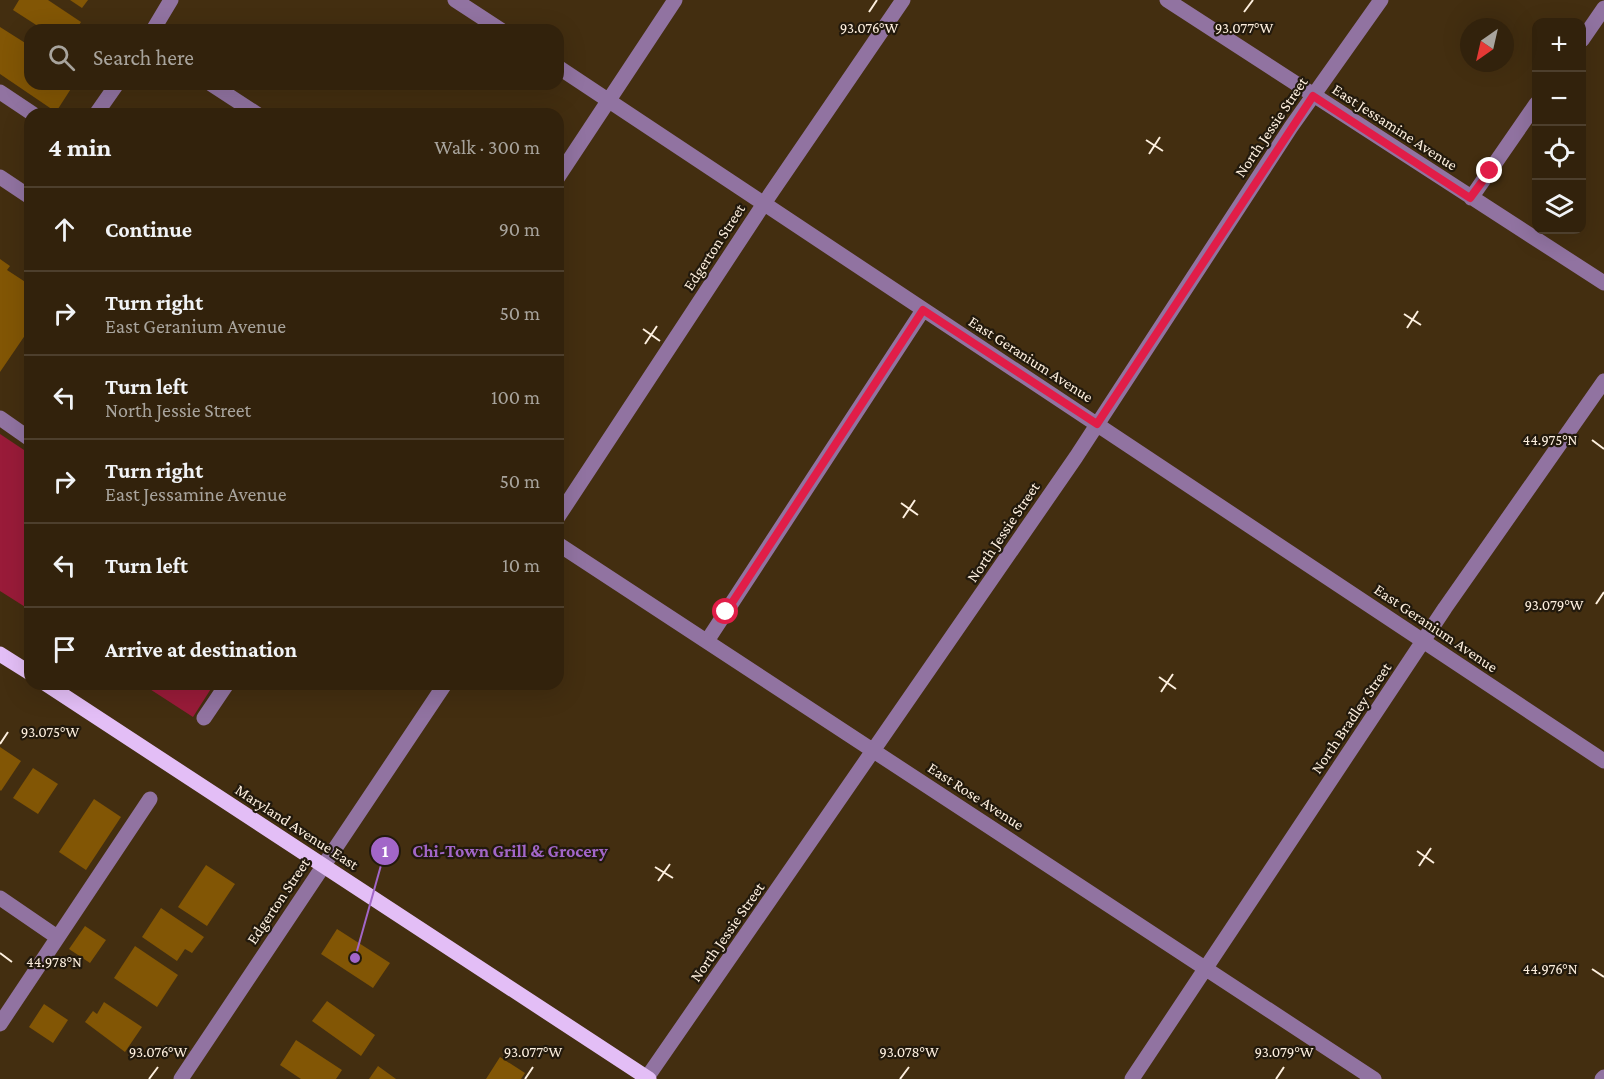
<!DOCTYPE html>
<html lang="en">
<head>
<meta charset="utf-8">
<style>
	:root { --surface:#32220c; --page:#3a2a15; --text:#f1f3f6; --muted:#a8a49d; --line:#4d3f2d }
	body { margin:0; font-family:"Crimson Pro",serif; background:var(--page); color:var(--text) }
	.controls { position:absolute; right:18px; top:18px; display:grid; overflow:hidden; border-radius:12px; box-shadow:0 6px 24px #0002 }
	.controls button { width:54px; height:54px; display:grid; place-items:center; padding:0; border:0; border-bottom:2px solid var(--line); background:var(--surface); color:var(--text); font:30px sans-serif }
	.compass { position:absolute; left:1460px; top:18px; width:54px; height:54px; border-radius:50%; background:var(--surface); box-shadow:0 6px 24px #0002; rotate:214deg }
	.stop { position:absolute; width:18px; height:18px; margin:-14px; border:4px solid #e11d48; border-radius:50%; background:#fff }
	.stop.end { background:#e11d48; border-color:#fff; box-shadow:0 2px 6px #0008 }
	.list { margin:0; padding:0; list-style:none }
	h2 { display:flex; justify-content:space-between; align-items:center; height:78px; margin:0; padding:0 24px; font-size:26px }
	h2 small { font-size:20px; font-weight:400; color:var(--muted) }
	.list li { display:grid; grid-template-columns:39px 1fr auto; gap:18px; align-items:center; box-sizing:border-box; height:84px; padding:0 24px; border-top:2px solid var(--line) }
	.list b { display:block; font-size:22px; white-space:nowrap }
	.list p { margin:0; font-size:20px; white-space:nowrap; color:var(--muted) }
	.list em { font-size:20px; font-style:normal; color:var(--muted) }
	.icon { flex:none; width:33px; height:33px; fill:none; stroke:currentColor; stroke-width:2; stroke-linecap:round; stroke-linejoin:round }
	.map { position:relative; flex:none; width:1604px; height:1079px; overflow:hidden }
	.search { position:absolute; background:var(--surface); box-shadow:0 6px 24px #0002; left:24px; top:24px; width:540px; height:66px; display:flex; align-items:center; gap:15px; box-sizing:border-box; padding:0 21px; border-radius:18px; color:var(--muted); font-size:22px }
	.panel { position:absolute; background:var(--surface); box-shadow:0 6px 24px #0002; left:24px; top:108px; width:540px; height:582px; border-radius:18px }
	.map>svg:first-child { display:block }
	.green { fill:#991b39 }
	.building { fill:#825605 }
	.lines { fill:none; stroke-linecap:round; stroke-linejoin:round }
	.minor { stroke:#9173a1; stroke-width:15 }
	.major { stroke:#e3bef6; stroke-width:15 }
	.route { stroke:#e11d48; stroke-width:8 }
	.ticks { fill:none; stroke:#fdefde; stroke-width:2 }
	.labels { text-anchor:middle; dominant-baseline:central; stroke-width:4.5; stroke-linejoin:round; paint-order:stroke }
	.street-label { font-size:16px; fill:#fdefde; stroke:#22190c }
	.ticks-label { font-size:15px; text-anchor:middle; fill:#fdefde; stroke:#22190c; stroke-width:4.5; stroke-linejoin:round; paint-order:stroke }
	.leader { fill:none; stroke:#a266c8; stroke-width:2 }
	.callout-dot { fill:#a266c8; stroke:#22190c; stroke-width:2 }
	.mark-label { font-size:18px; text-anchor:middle; font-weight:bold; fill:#fff }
	.callout-label { font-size:18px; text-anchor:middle; font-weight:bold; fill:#a266c8; stroke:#22190c; stroke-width:4.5; stroke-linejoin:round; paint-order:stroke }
</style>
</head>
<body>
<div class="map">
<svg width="1604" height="1079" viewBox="0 0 1604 1079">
	<rect width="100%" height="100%" fill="#432e10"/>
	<path class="green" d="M 0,434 L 30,454 L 30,610 L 0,591 Z
		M 142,684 L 214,684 L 193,717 Z"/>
	<path class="building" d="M 19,0 L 48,0 L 81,22 L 76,30 L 44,30 L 13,10 Z
		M 70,0 L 88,0 L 82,8 Z
		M 0,27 L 30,46 L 30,84 L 74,84 L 56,112 L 0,74 Z
		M 0,259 L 10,266 L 7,270 L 30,285 L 30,328 L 0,372 Z
		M 0,747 L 21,761 L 1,791 L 0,790 Z
		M 33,768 L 58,784 L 38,814 L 13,798 Z
		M 94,799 L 121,817 L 86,870 L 59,852 Z
		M 206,865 L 235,884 L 207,926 L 178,907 Z
		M 161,908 L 204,937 L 192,953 L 185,949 L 177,961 L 142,937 Z
		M 85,926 L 106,940 L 90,963 L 69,949 Z
		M 337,929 L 390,963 L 373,988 L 321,954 Z
		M 135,946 L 178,975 L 157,1007 L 114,978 Z
		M 327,1001 L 375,1035 L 361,1056 L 312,1021 Z
		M 104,1002 L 142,1027 L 125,1052 L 85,1022 L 93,1011 L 97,1014 Z
		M 44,1004 L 68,1020 L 53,1043 L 29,1027 Z
		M 296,1040 L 342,1070 L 336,1079 L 301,1079 L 280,1065 Z
		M 500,1057 L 525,1073 L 521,1079 L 486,1079 Z
		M 378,1066 L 396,1079 L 369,1079 Z"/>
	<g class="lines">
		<path class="minor" d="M 455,0 L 501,30
			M 1167,0 L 1604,283
			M 153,30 L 171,0
			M 1582,40 L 1604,8
			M 558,67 L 1604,761
			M 211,84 L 257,114
			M 0,92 L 33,114
			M 96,114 L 117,84
			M 0,177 L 30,197
			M 558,177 L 675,0
			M 1471,198 L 1536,104
			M 0,418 L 30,439
			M 558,517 L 765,202 L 903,0
			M 558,544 L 1374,1079
			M 707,641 L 923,310
			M 204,718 L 227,684
			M 0,898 L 57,937
			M 0,1024 L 150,799
			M 181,1079 L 445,684
			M 646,1079 L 1076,457 L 1291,127 L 1381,0
			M 1132,1079 L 1445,608 L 1604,381
			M 1602,1079 L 1604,1077"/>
		<path class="major" d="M 0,654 L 30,673
			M 46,684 L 649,1079"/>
	</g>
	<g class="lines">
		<path class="route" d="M 726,612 L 923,310 L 1097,424 L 1313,96 L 1470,198 L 1490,171"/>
	</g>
	<path class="ticks" d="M 869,12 L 877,0M 1244,12 L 1253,0M 1146,140 L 1163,151M 1149,154 L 1160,137M 1404,314 L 1421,325M 1407,328 L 1418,311M 643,329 L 660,341M 645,344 L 657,326M 1592,440 L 1604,449M 901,503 L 918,515M 903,518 L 915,500M 1596,604 L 1604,592M 1159,677 L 1176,689M 1161,692 L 1173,674M 0,744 L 8,732M 1417,851 L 1434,863M 1419,866 L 1431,848M 655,867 L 673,878M 658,881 L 670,864M 0,953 L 12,962M 1592,969 L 1604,977M 149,1079 L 158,1067M 525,1079 L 533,1067M 900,1079 L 909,1067M 1276,1079 L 1284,1067"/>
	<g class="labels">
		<g class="street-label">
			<text transform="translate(1271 127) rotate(-56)">North Jessie Street</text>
			<text transform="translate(1395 127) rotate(33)">East Jessamine Avenue</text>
			<text transform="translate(714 247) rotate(-57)">Edgerton Street</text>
			<text transform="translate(1031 359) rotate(33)">East Geranium Avenue</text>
			<text transform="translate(1003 532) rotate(-56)">North Jessie Street</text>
			<text transform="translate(1436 628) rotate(34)">East Geranium Avenue</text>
			<text transform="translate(1351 718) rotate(-56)">North Bradley Street</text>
			<text transform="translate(976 796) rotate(33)">East Rose Avenue</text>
			<text transform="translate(297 827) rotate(33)">Maryland Avenue East</text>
			<text transform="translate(278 901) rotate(-56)">Edgerton Street</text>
			<text transform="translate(727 932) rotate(-55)">North Jessie Street</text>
		</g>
	</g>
	<g class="ticks-label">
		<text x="869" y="33">93.076°W</text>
		<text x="1244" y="33">93.077°W</text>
		<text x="1550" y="445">44.975°N</text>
		<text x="1554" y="610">93.079°W</text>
		<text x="50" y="737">93.075°W</text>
		<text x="54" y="967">44.978°N</text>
		<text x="1550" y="974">44.976°N</text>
		<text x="158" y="1057">93.076°W</text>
		<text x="533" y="1057">93.077°W</text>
		<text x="909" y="1057">93.078°W</text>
		<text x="1284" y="1057">93.079°W</text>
	</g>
	<path class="leader" d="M355 958L385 851"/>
	<g class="callout-dot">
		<circle cx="355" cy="958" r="6"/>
		<circle cx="385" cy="851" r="15"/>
	</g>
	<g class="mark-label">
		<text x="385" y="857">1</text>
	</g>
	<g class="callout-label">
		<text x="510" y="857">Chi-Town Grill &amp; Grocery</text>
	</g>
</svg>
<div class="controls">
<button>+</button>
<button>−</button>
<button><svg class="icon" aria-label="locate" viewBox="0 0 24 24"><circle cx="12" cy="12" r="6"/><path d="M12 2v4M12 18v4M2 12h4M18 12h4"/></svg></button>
<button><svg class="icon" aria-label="layers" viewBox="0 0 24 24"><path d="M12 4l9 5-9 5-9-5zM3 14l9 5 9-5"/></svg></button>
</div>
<svg class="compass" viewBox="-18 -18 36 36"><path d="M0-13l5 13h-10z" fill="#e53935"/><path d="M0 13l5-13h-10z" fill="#a8a49d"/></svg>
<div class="stop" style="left:726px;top:612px"></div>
<div class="stop end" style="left:1490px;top:171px"></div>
<div class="search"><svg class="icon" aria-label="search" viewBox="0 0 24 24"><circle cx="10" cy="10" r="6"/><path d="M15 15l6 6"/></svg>Search here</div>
<section class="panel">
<h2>4 min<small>Walk · 300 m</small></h2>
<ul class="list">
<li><svg class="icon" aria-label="ahead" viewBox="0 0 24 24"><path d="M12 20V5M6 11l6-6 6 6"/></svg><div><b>Continue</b></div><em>90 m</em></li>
<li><svg class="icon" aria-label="right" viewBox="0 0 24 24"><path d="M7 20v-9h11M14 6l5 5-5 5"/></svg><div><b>Turn right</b><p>East Geranium Avenue</p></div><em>50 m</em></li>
<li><svg class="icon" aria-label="left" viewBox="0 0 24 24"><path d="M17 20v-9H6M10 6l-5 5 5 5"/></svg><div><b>Turn left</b><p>North Jessie Street</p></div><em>100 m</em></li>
<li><svg class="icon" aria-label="right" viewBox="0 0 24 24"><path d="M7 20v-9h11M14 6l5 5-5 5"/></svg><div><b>Turn right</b><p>East Jessamine Avenue</p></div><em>50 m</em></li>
<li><svg class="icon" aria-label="left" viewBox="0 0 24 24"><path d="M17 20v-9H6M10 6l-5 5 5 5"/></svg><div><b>Turn left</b></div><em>10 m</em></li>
<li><svg class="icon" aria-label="arrive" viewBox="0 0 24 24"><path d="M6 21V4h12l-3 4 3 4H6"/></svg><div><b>Arrive at destination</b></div></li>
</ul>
</section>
</div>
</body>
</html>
